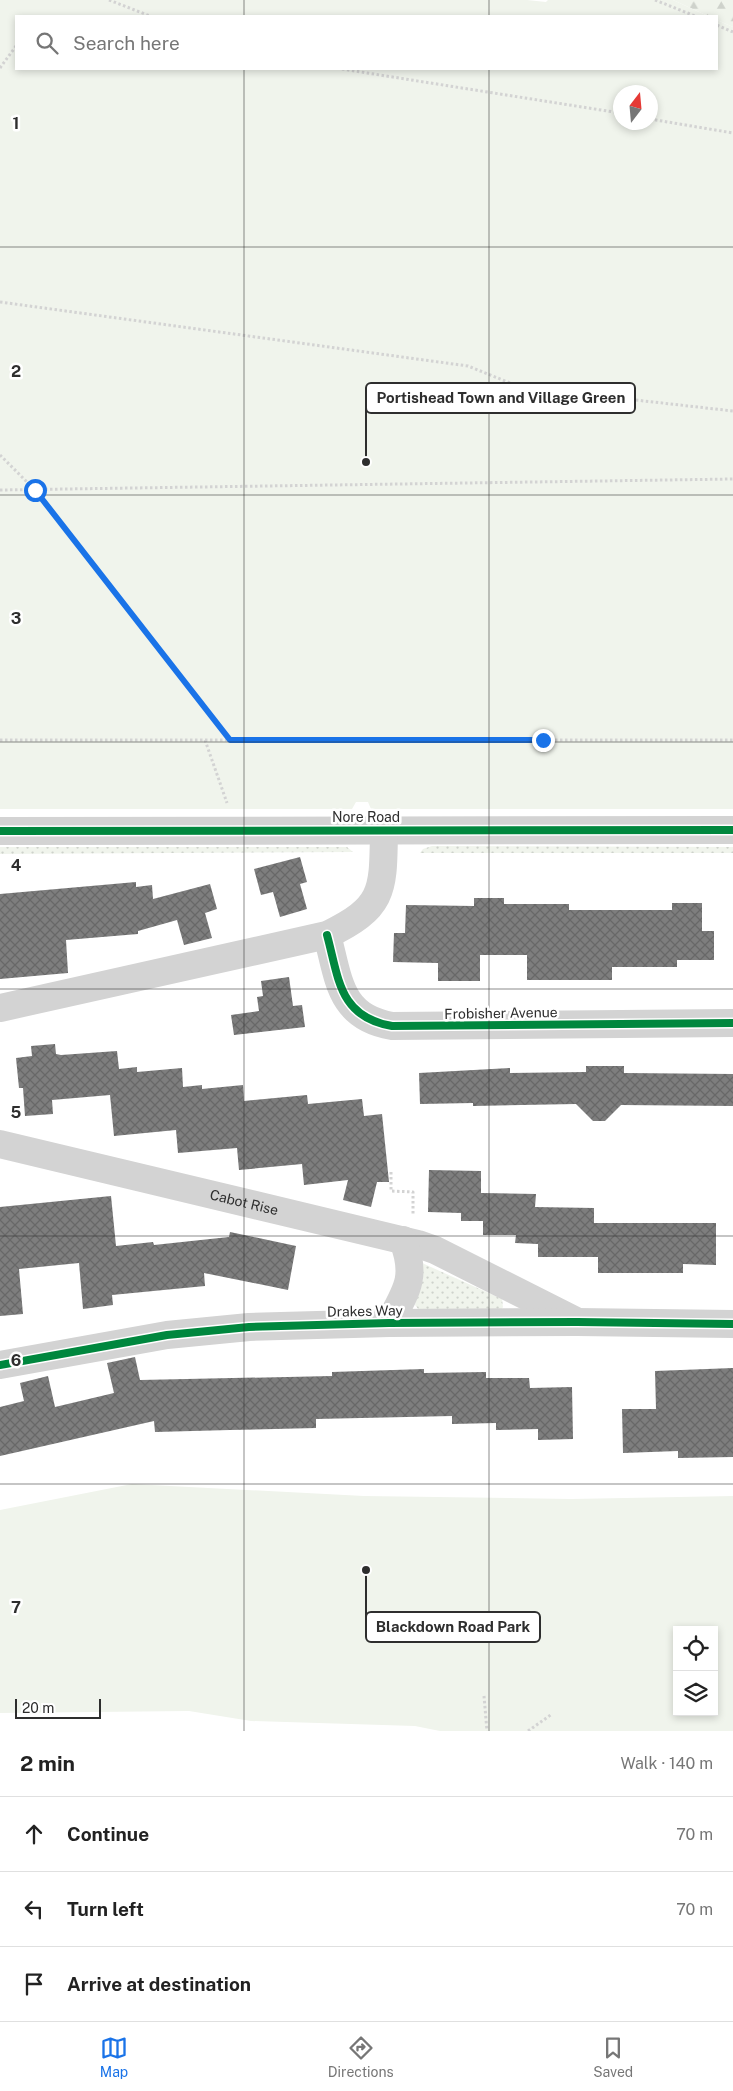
<!DOCTYPE html>
<html lang="en">
<head>
<meta charset="utf-8">
<style>
	:root { --surface:#fff; --page:#f6f6f6; --text:#222; --muted:#767676; --line:#e0e0e0; --accent:#1a73e8 }
	body { margin:0; font-family:"Public Sans",sans-serif; background:var(--page); color:var(--text) }
	.controls { position:absolute; right:15px; bottom:15px; display:grid; overflow:hidden; border-radius:0px; box-shadow:0 2px 8px #0003 }
	.controls button { width:45px; height:45px; display:grid; place-items:center; padding:0; border:0; border-bottom:1px solid var(--line); background:var(--surface); color:var(--text); font:25px sans-serif }
	.compass { position:absolute; left:613px; top:85px; width:45px; height:45px; border-radius:50%; background:var(--surface); box-shadow:0 2px 8px #0003; rotate:16deg }
	.scale { position:absolute; left:15px; bottom:12px; width:86px; box-sizing:border-box; padding-left:5px; border:2px solid #2e2e2e; border-top:0; font-size:14px; line-height:18px; white-space:nowrap; color:#2e2e2e; -webkit-text-stroke:4px #fff; paint-order:stroke }
	.stop { position:absolute; width:15px; height:15px; margin:-11px; border:4px solid #1a73e8; border-radius:50%; background:#fff }
	.stop.end { background:#1a73e8; border-color:#fff; box-shadow:0 1px 5px #0008 }
	.list { margin:0; padding:0; list-style:none }
	h2 { display:flex; justify-content:space-between; align-items:center; height:65px; margin:0; padding:0 20px; font-size:21px }
	h2 small { font-size:16px; font-weight:400; color:var(--muted) }
	.list li { display:grid; grid-template-columns:32px 1fr auto; gap:15px; align-items:center; box-sizing:border-box; height:75px; padding:0 20px; border-top:1px solid var(--line) }
	.list b { display:block; font-size:19px; white-space:nowrap }
	.list em { font-size:16px; font-style:normal; color:var(--muted) }
	.icon { flex:none; width:28px; height:28px; fill:none; stroke:currentColor; stroke-width:2; stroke-linecap:round; stroke-linejoin:round }
	.map { position:relative; flex:none; width:733px; height:1731px; overflow:hidden }
	.search { position:absolute; background:var(--surface); box-shadow:0 2px 8px #0003; left:15px; right:15px; top:15px; height:55px; display:flex; align-items:center; gap:12px; box-sizing:border-box; padding:0 18px; border-radius:0px; color:var(--muted); font-size:19px }
	.sheet { height:290px; background:var(--surface) }
	nav { display:flex; justify-content:space-around; align-items:center; box-sizing:border-box; height:70px; border-top:1px solid var(--line); background:var(--surface); font-size:14px; color:var(--muted) }
	nav a { display:grid; justify-items:center; gap:2px }
	nav .on { color:var(--accent) }
	.map>svg:first-child { display:block }
	.grass { fill:url(#grass-dots) }
	.forest { fill:url(#forest-firs) }
	.green { fill:#f0f4ec; fill-rule:evenodd }
	.building { fill:url(#building-cross-hatch) }
	.lines { fill:none; stroke-linecap:round; stroke-linejoin:round }
	.path { stroke:#d3d3d3; stroke-width:3; stroke-dasharray:2.5 2.5; stroke-linecap:butt }
	.minor { stroke:#d3d3d3; stroke-width:28 }
	.cycleway-casing { stroke:#fff; stroke-width:11 }
	.cycleway { stroke:#00873e; stroke-width:8 }
	.route { stroke:#1a73e8; stroke-width:6 }
	.grid { fill:none; stroke:#2e2e2e; stroke-width:1; stroke-opacity:0.55 }
	.labels { text-anchor:middle; dominant-baseline:central; stroke-width:5; stroke-linejoin:round; paint-order:stroke }
	.street-label { font-size:14px; fill:#2e2e2e; stroke:#fff }
	.grid-label { font-size:16px; text-anchor:middle; font-weight:bold; fill:#2e2e2e; stroke:#fff; stroke-width:5; stroke-linejoin:round; paint-order:stroke }
	.leader { fill:none; stroke:#2e2e2e; stroke-width:2 }
	.callout-dot { fill:#2e2e2e; stroke:#fff; stroke-width:2 }
	.callout { fill:#fff; stroke:#2e2e2e; stroke-width:2 }
	.callout-label { font-size:15px; text-anchor:middle; font-weight:bold; fill:#2e2e2e }
</style>
</head>
<body>
<div class="map">
<svg width="733" height="1731" viewBox="0 0 733 1731">
	<defs>
		<pattern id="grass-dots" width="8" height="8" patternUnits="userSpaceOnUse" patternTransform="scale(1.25)"><rect width="8" height="8" fill="#f0f4ec"/><path d="M2 2h.1M6 6h.1" fill="none" stroke="#ced2cb" stroke-width="1.8" stroke-linecap="round"/></pattern>
		<pattern id="forest-firs" width="22" height="20" patternUnits="userSpaceOnUse" patternTransform="scale(1.25)"><rect width="22" height="20" fill="#f0f4ec"/><path d="M5 1l3.5 6h-7zM16 11l3.5 6h-7z" fill="#ced2cb"/></pattern>
		<pattern id="building-cross-hatch" width="8" height="8" patternUnits="userSpaceOnUse" patternTransform="scale(1.25)"><rect width="8" height="8" fill="#7e7e7e"/><path d="M0 0l8 8M0 8l8-8" fill="none" stroke="#686868"/></pattern>
	</defs>
	<rect width="100%" height="100%" fill="#fff"/>
	<path class="grass" d="M 432,846 L 733,847 L 733,853 L 420,853 L 423,849 Z
		M 0,847 L 347,847 L 353,852 L 0,854 Z
		M 422,1263 L 502,1299 L 503,1307 L 502,1309 L 419,1310 L 415,1305 L 423,1279 Z"/>
	<path class="forest" d="M 673,0 L 733,0 L 733,27 L 717,20 L 717,16 L 708,16 Z"/>
	<path class="green" d="M 0,0 L 527,0 L 546,2 L 548,0 L 673,0 L 708,16 L 16,16 L 16,69 L 717,69 L 717,20 L 733,27 L 733,809 L 371,809 L 368,802 L 356,802 L 352,809 L 0,809 ZM 620,92 L 650,92 L 650,122 L 620,122 Z
		M 132,1484 L 364,1496 L 571,1499 L 733,1496 L 733,1731 L 440,1731 L 415,1726 L 251,1721 L 189,1711 L 0,1713 L 0,1510 ZM 677,1630 L 714,1630 L 714,1712 L 677,1712 Z"/>
	<path class="building" d="M 300,857 L 307,882 L 300,884 L 307,909 L 280,917 L 273,892 L 261,895 L 254,869 Z
		M 136,882 L 136,887 L 152,885 L 153,899 L 210,884 L 217,909 L 205,913 L 212,938 L 184,945 L 177,920 L 138,931 L 138,934 L 66,940 L 68,973 L 0,979 L 0,894 Z
		M 474,898 L 504,898 L 504,904 L 569,904 L 569,910 L 672,910 L 672,903 L 702,903 L 702,931 L 714,931 L 714,960 L 677,960 L 677,967 L 612,967 L 612,980 L 527,980 L 527,955 L 480,955 L 480,981 L 438,981 L 438,963 L 393,962 L 394,933 L 405,933 L 406,905 L 474,906 Z
		M 289,977 L 293,1006 L 302,1005 L 305,1027 L 234,1035 L 231,1015 L 259,1011 L 257,997 L 263,996 L 261,981 Z
		M 55,1044 L 56,1054 L 61,1055 L 117,1051 L 119,1069 L 137,1067 L 137,1072 L 182,1068 L 183,1087 L 202,1085 L 202,1089 L 243,1085 L 244,1101 L 307,1095 L 308,1104 L 362,1099 L 364,1116 L 382,1114 L 389,1182 L 377,1182 L 371,1207 L 343,1200 L 348,1180 L 304,1185 L 302,1164 L 239,1170 L 237,1148 L 178,1153 L 176,1130 L 114,1136 L 110,1095 L 52,1100 L 53,1114 L 25,1116 L 23,1088 L 19,1088 L 16,1058 L 32,1056 L 31,1046 Z
		M 586,1066 L 624,1066 L 624,1073 L 733,1074 L 733,1106 L 621,1105 L 605,1121 L 593,1121 L 576,1104 L 473,1106 L 473,1103 L 420,1104 L 419,1073 L 510,1068 L 510,1073 L 586,1072 Z
		M 429,1170 L 481,1171 L 481,1193 L 536,1194 L 535,1207 L 594,1208 L 594,1223 L 716,1223 L 716,1265 L 683,1264 L 683,1273 L 598,1273 L 598,1257 L 538,1257 L 538,1244 L 515,1243 L 516,1235 L 483,1235 L 483,1221 L 461,1221 L 461,1213 L 428,1212 Z
		M 111,1196 L 116,1246 L 153,1242 L 154,1245 L 229,1237 L 230,1232 L 296,1246 L 288,1290 L 204,1273 L 205,1286 L 112,1295 L 113,1305 L 83,1309 L 79,1263 L 19,1269 L 23,1314 L 0,1316 L 0,1207 Z
		M 135,1357 L 140,1380 L 332,1376 L 332,1372 L 424,1369 L 424,1373 L 486,1372 L 486,1378 L 529,1378 L 530,1388 L 572,1387 L 573,1439 L 538,1440 L 538,1429 L 496,1430 L 496,1423 L 452,1424 L 452,1416 L 316,1419 L 316,1428 L 230,1430 L 155,1432 L 154,1421 L 0,1456 L 0,1407 L 24,1401 L 20,1383 L 48,1376 L 55,1407 L 114,1393 L 107,1363 Z
		M 733,1368 L 733,1457 L 678,1458 L 678,1451 L 623,1453 L 622,1409 L 656,1409 L 655,1371 Z"/>
	<g class="lines">
		<path class="path" d="M 109,0 L 150,16
			M 655,0 L 695,16
			M 717,25 L 733,32
			M 0,68 L 16,46
			M 342,69 L 620,113
			M 650,119 L 733,133
			M 0,302 L 468,366 L 520,387 L 733,411
			M 0,455 L 35,490 L 230,740
			M 0,490 L 733,479
			M 0,740 L 733,740
			M 205,740 L 227,803
			M 391,1172 L 391,1191 L 413,1192 L 413,1214
			M 484,1696 L 487,1731
			M 528,1731 L 552,1714"/>
		<g class="minor">
			<path d="M 0,831 L 733,830"/>
			<path d="M 327,935 C 339,979 339,1017 392,1026 L 733,1023"/>
			<path d="M 0,1008 L 327,935 C 385,907 383,891 384,830"/>
			<path id="s1" d="M 0,1144 L 418,1244 L 435,1250 L 574,1320"/>
			<path d="M 389,1323 C 407,1290 417,1277 403,1240"/>
			<path d="M 0,1365 L 167,1335 L 249,1327 L 389,1323 L 577,1322 L 733,1324"/>
		</g>
		<g class="cycleway-casing">
			<path id="cycleway" d="M 0,831 L 733,830
				M 327,935 C 339,979 339,1017 392,1026 L 733,1023
				M 0,1365 L 167,1335 L 249,1327 L 389,1323 L 577,1322 L 733,1324"/>
		</g>
		<use href="#cycleway" class="cycleway"/>
	</g>
	<g class="lines">
		<path class="route" d="M 35,490 L 230,740 L 543,740"/>
	</g>
	<path class="grid" d="M 244,0 L 244,16M 489,0 L 489,16M 244,69 L 244,1731M 489,69 L 489,1731M 0,247 L 733,247M 0,495 L 733,495M 0,742 L 733,742M 0,989 L 733,989M 0,1236 L 733,1236M 0,1484 L 733,1484"/>
	<g class="labels">
		<g class="street-label">
			<text x="366" y="817">Nore Road</text>
			<text transform="translate(501 1013) rotate(-1)">Frobisher Avenue</text>
			<text stroke="none"><textPath href="#s1" startOffset="251">Cabot Rise</textPath></text>
			<text transform="translate(365 1311) rotate(-1)">Drakes Way</text>
		</g>
	</g>
	<g class="grid-label">
		<text x="16" y="129">1</text>
		<text x="16" y="377">2</text>
		<text x="16" y="624">3</text>
		<text x="16" y="871">4</text>
		<text x="16" y="1118">5</text>
		<text x="16" y="1366">6</text>
		<text x="16" y="1613">7</text>
	</g>
	<path class="leader" d="M366 462L366 398M366 1570L366 1627"/>
	<g class="callout-dot">
		<circle cx="366" cy="462" r="5"/>
		<circle cx="366" cy="1570" r="5"/>
	</g>
	<g class="callout">
		<rect x="366" y="383" width="269" height="30" rx="5"/>
		<rect x="366" y="1612" width="174" height="30" rx="5"/>
	</g>
	<g class="callout-label">
		<text x="501" y="403">Portishead Town and Village Green</text>
		<text x="453" y="1632">Blackdown Road Park</text>
	</g>
</svg>
<div class="controls">
<button><svg class="icon" aria-label="locate" viewBox="0 0 24 24"><circle cx="12" cy="12" r="6"/><path d="M12 2v4M12 18v4M2 12h4M18 12h4"/></svg></button>
<button><svg class="icon" aria-label="layers" viewBox="0 0 24 24"><path d="M12 4l9 5-9 5-9-5zM3 14l9 5 9-5"/></svg></button>
</div>
<svg class="compass" viewBox="-18 -18 36 36"><path d="M0-13l5 13h-10z" fill="#e53935"/><path d="M0 13l5-13h-10z" fill="#767676"/></svg>
<div class="scale">20 m</div>
<div class="stop" style="left:35px;top:490px"></div>
<div class="stop end" style="left:543px;top:740px"></div>
<div class="search"><svg class="icon" aria-label="search" viewBox="0 0 24 24"><circle cx="10" cy="10" r="6"/><path d="M15 15l6 6"/></svg>Search here</div>
</div>
<section class="sheet">
<h2>2 min<small>Walk · 140 m</small></h2>
<ul class="list">
<li><svg class="icon" aria-label="ahead" viewBox="0 0 24 24"><path d="M12 20V5M6 11l6-6 6 6"/></svg><div><b>Continue</b></div><em>70 m</em></li>
<li><svg class="icon" aria-label="left" viewBox="0 0 24 24"><path d="M17 20v-9H6M10 6l-5 5 5 5"/></svg><div><b>Turn left</b></div><em>70 m</em></li>
<li><svg class="icon" aria-label="arrive" viewBox="0 0 24 24"><path d="M6 21V4h12l-3 4 3 4H6"/></svg><div><b>Arrive at destination</b></div></li>
</ul>
</section>
<nav>
<a class="on"><svg class="icon" aria-label="map" viewBox="0 0 24 24"><path d="M3 6l6-2 6 2 6-2v14l-6 2-6-2-6 2zM9 4v14M15 6v14"/></svg>Map</a>
<a><svg class="icon" aria-label="directions" viewBox="0 0 24 24"><path d="M12 3l9 9-9 9-9-9zM9 14v-3h6M13 9l2 2-2 2"/></svg>Directions</a>
<a><svg class="icon" aria-label="saved" viewBox="0 0 24 24"><path d="M7 4h10v16l-5-4-5 4z"/></svg>Saved</a>
</nav>
</body>
</html>
